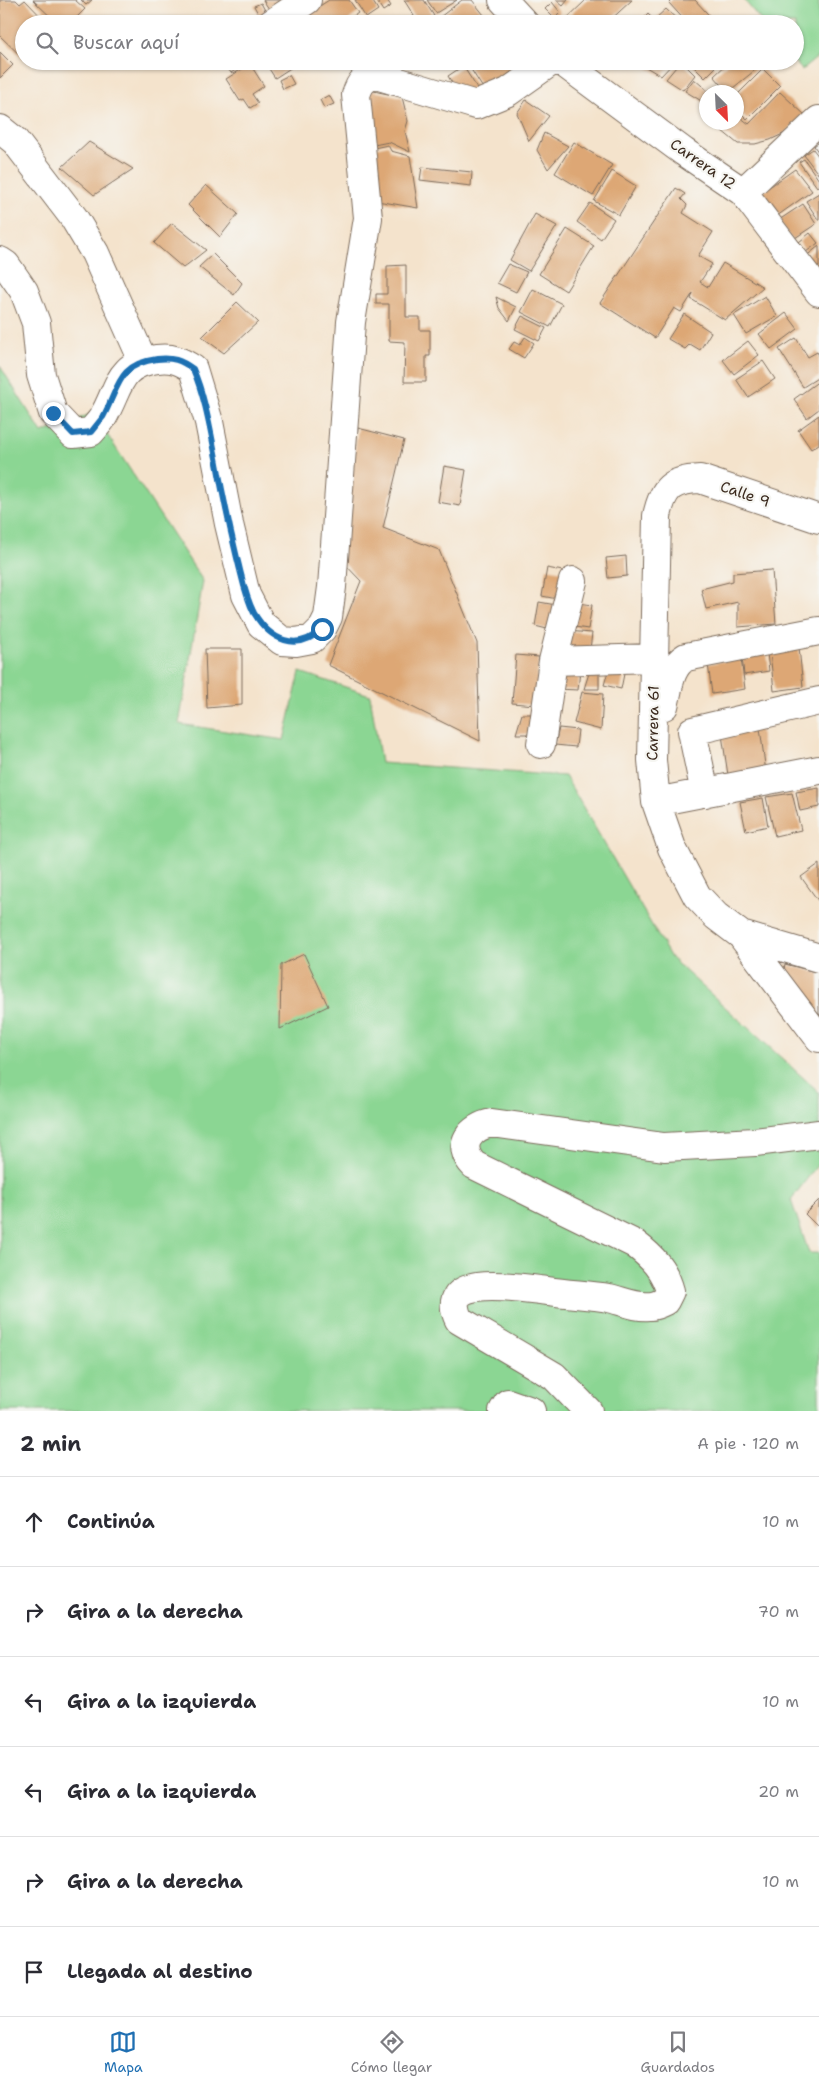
<!DOCTYPE html>
<html lang="es">
<head>
<meta charset="utf-8">
<style>
	:root { --surface:#fff; --page:#f7f7f7; --text:#2b2b33; --muted:#7c7c81; --line:#e1e1e2; --accent:#1f6fb2 }
	body { margin:0; font-family:"Shantell Sans",sans-serif; background:var(--page); color:var(--text) }
	.compass { position:absolute; left:699px; top:85px; width:45px; height:45px; border-radius:50%; background:var(--surface); box-shadow:0 1px 4px #0004; rotate:156deg }
	.stop { position:absolute; width:15px; height:15px; margin:-11px; border:4px solid #1f6fb2; border-radius:50%; background:#fff }
	.stop.end { background:#1f6fb2; border-color:#fff; box-shadow:0 1px 5px #0008 }
	.list { margin:0; padding:0; list-style:none }
	h2 { display:flex; justify-content:space-between; align-items:center; height:65px; margin:0; padding:0 20px; font-size:21px }
	h2 small { font-size:16px; font-weight:400; color:var(--muted) }
	.list li { display:grid; grid-template-columns:32px 1fr auto; gap:15px; align-items:center; box-sizing:border-box; height:90px; padding:0 20px; border-top:1px solid var(--line) }
	.list b { display:block; font-size:19px; white-space:nowrap }
	.list em { font-size:16px; font-style:normal; color:var(--muted) }
	.icon { flex:none; width:28px; height:28px; fill:none; stroke:currentColor; stroke-width:2; stroke-linecap:round; stroke-linejoin:round }
	.map { position:relative; flex:none; width:819px; height:1411px; overflow:hidden }
	.search { position:absolute; background:var(--surface); box-shadow:0 1px 4px #0004; left:15px; right:15px; top:15px; height:55px; display:flex; align-items:center; gap:12px; box-sizing:border-box; padding:0 18px; border-radius:28px; color:var(--muted); font-size:19px }
	.sheet { height:605px; background:var(--surface) }
	nav { display:flex; justify-content:space-around; align-items:center; box-sizing:border-box; height:70px; border-top:1px solid var(--line); background:var(--surface); font-size:14px; color:var(--muted) }
	nav a { display:grid; justify-items:center; gap:2px }
	nav .on { color:var(--accent) }
	.map>svg:first-child { display:block }
	.green { fill:#8bd693; stroke:#638058 }
	.building { fill:#dda774 }
	.lines { fill:none; stroke-linecap:round; stroke-linejoin:round }
	.minor-casing { stroke:#7c6b5b; stroke-width:30 }
	.minor { stroke:#fff; stroke-width:28 }
	.route { stroke:#1f6fb2; stroke-width:6 }
	.labels { text-anchor:middle; dominant-baseline:central; stroke-width:4.5; stroke-linejoin:round; paint-order:stroke }
	.street-label { font-size:15px; fill:#3b2a1e; stroke:#f6f6f2 }
</style>
</head>
<body>
<div class="map">
<svg width="819" height="1411" viewBox="0 0 819 1411">
	<rect width="100%" height="100%" fill="#f6f6f2"/>
	<filter id="ink" filterUnits="userSpaceOnUse"><feTurbulence type="fractalNoise" baseFrequency=".02" numOctaves="2"/><feDisplacementMap in="SourceGraphic" scale="10" xChannelSelector="R" yChannelSelector="G"/><feConvolveMatrix kernelMatrix="1 2 1 2 8 2 1 2 1" color-interpolation-filters="sRGB"/></filter>
	<filter id="wash" filterUnits="userSpaceOnUse"><feTurbulence type="fractalNoise" baseFrequency=".0096" numOctaves="4" result="noise"/><feDisplacementMap in="SourceGraphic" scale="20" xChannelSelector="R" yChannelSelector="G"/><feGaussianBlur stdDeviation="1.12" result="paint"/><feColorMatrix in="noise" values="0 0 0 0 0 0 0 0 0 0 0 0 0 0 0 0 0 1.4 0 .05"/><feComposite in="paint" operator="in"/></filter>
	<g filter="url(#wash)">
		<rect width="100%" height="100%" fill="#f4e3cc"/>
		<path class="green" d="M 744,0 L 819,0 L 819,56 L 802,70 L 794,61 L 795,24 L 764,24 Z
			M 0,366 L 42,433 L 93,413 L 203,581 L 179,724 L 284,740 L 300,672 L 370,695 L 381,763 L 565,776 L 671,958 L 819,1092 L 819,1163 L 791,1200 L 809,1253 L 819,1253 L 819,1411 L 0,1411 Z"/>
		<g id="blocks">
			<path class="building" d="M 0,0 L 16,0 L 20,4 L 25,0 L 48,24 L 24,24 L 24,59 L 0,36 Z
				M 33,0 L 75,0 L 85,9 L 70,24 L 58,24 Z
				M 81,0 L 92,0 L 86,5 Z
				M 263,0 L 281,0 L 285,7 L 273,15 Z
				M 329,0 L 349,0 L 358,13 L 343,24 L 317,24 L 309,13 Z
				M 355,0 L 372,0 L 378,10 L 366,18 Z
				M 376,0 L 387,0 L 391,6 L 383,11 Z
				M 404,0 L 424,0 L 434,16 L 422,24 L 402,24 L 414,16 Z
				M 427,0 L 457,0 L 436,13 Z
				M 462,0 L 472,0 L 484,15 L 472,24 L 431,24 Z
				M 556,0 L 568,0 L 563,6 Z
				M 586,0 L 632,0 L 606,24 L 561,24 Z
				M 672,0 L 695,0 L 717,24 L 686,24 L 687,23 L 669,3 Z
				M 552,2 L 560,12 L 554,18 L 545,9 Z
				M 261,3 L 268,16 L 261,19 L 254,6 Z
				M 666,9 L 682,24 L 662,24 L 656,18 Z
				M 648,14 L 658,24 L 638,24 Z
				M 300,15 L 307,24 L 289,24 Z
				M 0,52 L 13,65 L 0,78 Z
				M 223,61 L 248,61 L 231,73 Z
				M 264,61 L 288,61 L 292,67 L 275,78 Z
				M 470,61 L 520,61 L 525,69 L 486,93 L 467,63 Z
				M 643,61 L 675,61 L 661,76 L 641,64 Z
				M 681,61 L 695,75 L 683,90 L 666,79 Z
				M 692,61 L 708,61 L 715,68 L 705,78 L 690,63 Z
				M 716,61 L 727,61 L 721,66 Z
				M 730,61 L 754,61 L 759,67 L 728,92 L 714,76 Z
				M 250,64 L 264,86 L 252,94 L 258,103 L 250,108 L 244,99 L 240,101 L 226,79 Z
				M 463,66 L 481,94 L 462,100 L 448,76 Z
				M 763,69 L 780,86 L 747,119 L 736,108 L 736,96 Z
				M 289,75 L 294,84 L 283,89 L 279,80 Z
				M 694,79 L 709,92 L 706,92 L 706,99 L 703,102 L 685,91 Z
				M 369,90 L 402,97 L 408,121 L 405,131 L 410,152 L 389,142 L 374,145 Z
				M 780,92 L 805,115 L 785,133 L 770,140 L 755,144 L 738,144 L 716,126 L 720,122 L 736,122 L 736,114 L 749,124 Z
				M 329,95 L 334,104 L 324,108 L 320,100 Z
				M 526,100 L 549,116 L 529,141 L 517,113 Z
				M 544,133 L 568,146 L 548,169 L 537,150 Z
				M 89,142 L 133,169 L 94,195 L 62,167 Z
				M 574,142 L 612,165 L 593,196 L 555,173 Z
				M 819,142 L 819,153 L 814,146 Z
				M 388,145 L 391,151 L 410,156 L 418,208 L 377,201 L 369,149 Z
				M 813,149 L 819,157 L 819,175 L 804,155 Z
				M 804,159 L 819,180 L 819,185 L 817,187 L 799,162 Z
				M 422,167 L 472,172 L 471,186 L 420,180 Z
				M 795,169 L 812,191 L 777,216 L 761,193 Z
				M 612,171 L 636,186 L 619,215 L 594,201 Z
				M 206,185 L 238,214 L 220,237 L 188,205 Z
				M 676,188 L 685,194 L 681,199 L 687,205 L 683,213 L 713,232 L 698,256 L 712,264 L 700,282 L 708,287 L 723,263 L 763,287 L 725,320 L 691,299 L 693,293 L 681,312 L 674,308 L 655,338 L 600,303 Z
				M 819,193 L 819,221 L 806,201 Z
				M 590,203 L 614,219 L 601,239 L 577,222 Z
				M 803,204 L 816,224 L 792,240 L 779,220 Z
				M 535,214 L 557,226 L 529,271 L 510,260 Z
				M 172,223 L 206,250 L 183,268 L 154,243 Z
				M 567,229 L 594,246 L 566,291 L 539,274 Z
				M 810,233 L 818,243 L 806,252 L 799,242 Z
				M 819,246 L 819,267 L 815,270 L 805,257 Z
				M 213,254 L 242,283 L 234,295 L 199,267 Z
				M 508,264 L 527,272 L 516,292 L 497,283 Z
				M 406,265 L 406,317 L 420,317 L 420,330 L 430,330 L 430,356 L 426,356 L 426,382 L 404,382 L 405,342 L 389,341 L 389,304 L 376,304 L 376,294 L 387,294 L 387,266 Z
				M 533,289 L 562,304 L 550,327 L 521,312 Z
				M 765,296 L 777,316 L 746,334 L 734,315 Z
				M 496,297 L 516,307 L 509,321 L 499,308 Z
				M 237,302 L 258,322 L 224,353 L 202,337 Z
				M 786,313 L 798,329 L 771,349 L 759,334 Z
				M 684,314 L 711,332 L 700,350 L 690,344 L 685,349 L 668,339 Z
				M 522,316 L 546,328 L 539,341 L 515,329 Z
				M 525,337 L 534,343 L 524,358 L 509,349 L 514,342 L 520,345 Z
				M 796,338 L 808,357 L 817,352 L 819,355 L 819,377 L 803,387 L 779,349 Z
				M 748,341 L 759,355 L 734,374 L 723,360 Z
				M 763,361 L 775,379 L 748,397 L 736,379 Z
				M 819,381 L 819,409 L 807,418 L 794,399 Z
				M 819,415 L 819,444 L 811,449 L 798,430 Z
				M 358,428 L 404,440 L 383,528 L 439,550 L 477,643 L 480,741 L 328,665 L 361,581 L 339,558 Z
				M 444,466 L 466,470 L 460,506 L 438,502 Z
				M 626,556 L 627,576 L 608,578 L 606,558 Z
				M 547,568 L 568,572 L 562,600 L 542,596 Z
				M 772,570 L 776,624 L 738,627 L 738,602 L 706,609 L 701,589 L 733,581 L 733,573 Z
				M 539,602 L 556,605 L 551,630 L 535,626 Z
				M 572,602 L 592,605 L 588,629 L 568,626 Z
				M 567,631 L 592,633 L 589,658 L 564,655 Z
				M 799,647 L 803,687 L 774,691 L 770,652 Z
				M 205,649 L 242,649 L 242,705 L 207,708 Z
				M 767,653 L 769,671 L 744,675 L 742,657 Z
				M 516,655 L 539,657 L 535,705 L 512,703 Z
				M 741,658 L 745,689 L 712,694 L 708,664 Z
				M 626,664 L 621,689 L 604,685 L 610,665 Z
				M 559,668 L 580,670 L 578,690 L 557,689 Z
				M 599,669 L 599,689 L 584,689 L 590,670 Z
				M 582,692 L 603,694 L 601,730 L 574,723 Z
				M 522,714 L 537,714 L 536,734 L 516,734 Z
				M 759,721 L 766,772 L 729,782 L 721,728 Z
				M 559,728 L 578,730 L 576,747 L 555,745 Z
				M 819,788 L 819,807 L 800,811 L 796,792 Z
				M 792,793 L 801,830 L 775,836 L 766,797 Z
				M 763,798 L 768,826 L 746,831 L 740,802 Z
				M 819,864 L 819,902 L 801,877 Z
				M 304,954 L 328,1006 L 280,1029 L 281,965 Z
				M 785,964 L 819,973 L 819,1021 L 781,983 Z
				M 819,1200 L 819,1228 L 805,1214 Z"/>
		</g>
	</g>
	<g filter="url(#ink)">
		<use href="#blocks" fill-opacity="0" stroke="#7c6b5b" stroke-width="1"/>
		<g class="lines">
			<g class="minor-casing">
				<path id="minor" d="M 503,0 L 525,24
					M 271,24 L 307,0
					M 561,61 L 684,152 L 743,192 L 819,292
					M 0,129 L 15,141 L 74,218 L 95,253 L 143,361
					M 743,192 L 819,120
					M 0,261 L 6,265 L 24,291 L 36,323 L 41,375 L 53,413 L 73,434 L 91,432 C 95,427 100,422 103,417 C 120,388 117,364 157,359 C 172,357 181,361 193,369 L 209,422 L 229,524 L 246,595 L 261,624 L 282,641 L 296,642 L 312,639 L 322,629 L 328,617 L 332,587 L 351,322 L 368,218 L 356,95 C 360,82 364,78 376,75 L 476,105 L 508,92 L 552,61
					M 819,519 L 700,479 C 671,480 663,488 657,516 L 652,760 L 656,802 L 672,848 L 697,896 L 716,916 L 741,935 L 819,1038
					M 573,581 L 553,661 L 654,658
					M 664,706 C 669,688 669,667 686,657 L 819,631
					M 541,744 L 553,661
					M 705,793 L 692,731 L 819,701
					M 656,802 L 819,770
					M 741,935 L 819,958
					M 503,1411 L 508,1403 L 531,1411
					M 588,1411 L 554,1376 L 459,1320 C 434,1270 526,1289 548,1291 C 569,1294 589,1295 609,1298 C 622,1301 637,1308 651,1306 C 655,1306 661,1303 665,1301 L 670,1291 C 664,1269 652,1257 635,1244 L 474,1165 C 455,1146 470,1127 492,1123 L 664,1147 L 755,1142 L 819,1134"/>
			</g>
			<use href="#minor" class="minor"/>
		</g>
	</g>
	<g class="lines" filter="url(#ink)">
		<path class="route" d="M 53,413 L 73,434 L 91,432 C 95,427 99,422 103,417 C 119,388 117,364 157,359 C 172,357 181,360 193,369 C 205,397 210,428 216,458 C 222,491 229,525 237,558 C 242,577 245,596 254,613 C 270,640 297,653 322,629"/>
	</g>
	<g class="labels">
		<g class="street-label">
			<text transform="translate(703 164) rotate(35)">Carrera 12</text>
			<text transform="translate(745 494) rotate(19)">Calle 9</text>
			<text transform="translate(653 723) rotate(-89)">Carrera 61</text>
		</g>
	</g>
</svg>
<svg class="compass" viewBox="-18 -18 36 36"><path d="M0-13l5 13h-10z" fill="#e53935"/><path d="M0 13l5-13h-10z" fill="#7c7c81"/></svg>
<div class="stop" style="left:322px;top:629px"></div>
<div class="stop end" style="left:53px;top:413px"></div>
<div class="search"><svg class="icon" aria-label="search" viewBox="0 0 24 24"><circle cx="10" cy="10" r="6"/><path d="M15 15l6 6"/></svg>Buscar aquí</div>
</div>
<section class="sheet">
<h2>2 min<small>A pie · 120 m</small></h2>
<ul class="list">
<li><svg class="icon" aria-label="ahead" viewBox="0 0 24 24"><path d="M12 20V5M6 11l6-6 6 6"/></svg><div><b>Continúa</b></div><em>10 m</em></li>
<li><svg class="icon" aria-label="right" viewBox="0 0 24 24"><path d="M7 20v-9h11M14 6l5 5-5 5"/></svg><div><b>Gira a la derecha</b></div><em>70 m</em></li>
<li><svg class="icon" aria-label="left" viewBox="0 0 24 24"><path d="M17 20v-9H6M10 6l-5 5 5 5"/></svg><div><b>Gira a la izquierda</b></div><em>10 m</em></li>
<li><svg class="icon" aria-label="left" viewBox="0 0 24 24"><path d="M17 20v-9H6M10 6l-5 5 5 5"/></svg><div><b>Gira a la izquierda</b></div><em>20 m</em></li>
<li><svg class="icon" aria-label="right" viewBox="0 0 24 24"><path d="M7 20v-9h11M14 6l5 5-5 5"/></svg><div><b>Gira a la derecha</b></div><em>10 m</em></li>
<li><svg class="icon" aria-label="arrive" viewBox="0 0 24 24"><path d="M6 21V4h12l-3 4 3 4H6"/></svg><div><b>Llegada al destino</b></div></li>
</ul>
</section>
<nav>
<a class="on"><svg class="icon" aria-label="map" viewBox="0 0 24 24"><path d="M3 6l6-2 6 2 6-2v14l-6 2-6-2-6 2zM9 4v14M15 6v14"/></svg>Mapa</a>
<a><svg class="icon" aria-label="directions" viewBox="0 0 24 24"><path d="M12 3l9 9-9 9-9-9zM9 14v-3h6M13 9l2 2-2 2"/></svg>Cómo llegar</a>
<a><svg class="icon" aria-label="saved" viewBox="0 0 24 24"><path d="M7 4h10v16l-5-4-5 4z"/></svg>Guardados</a>
</nav>
</body>
</html>
